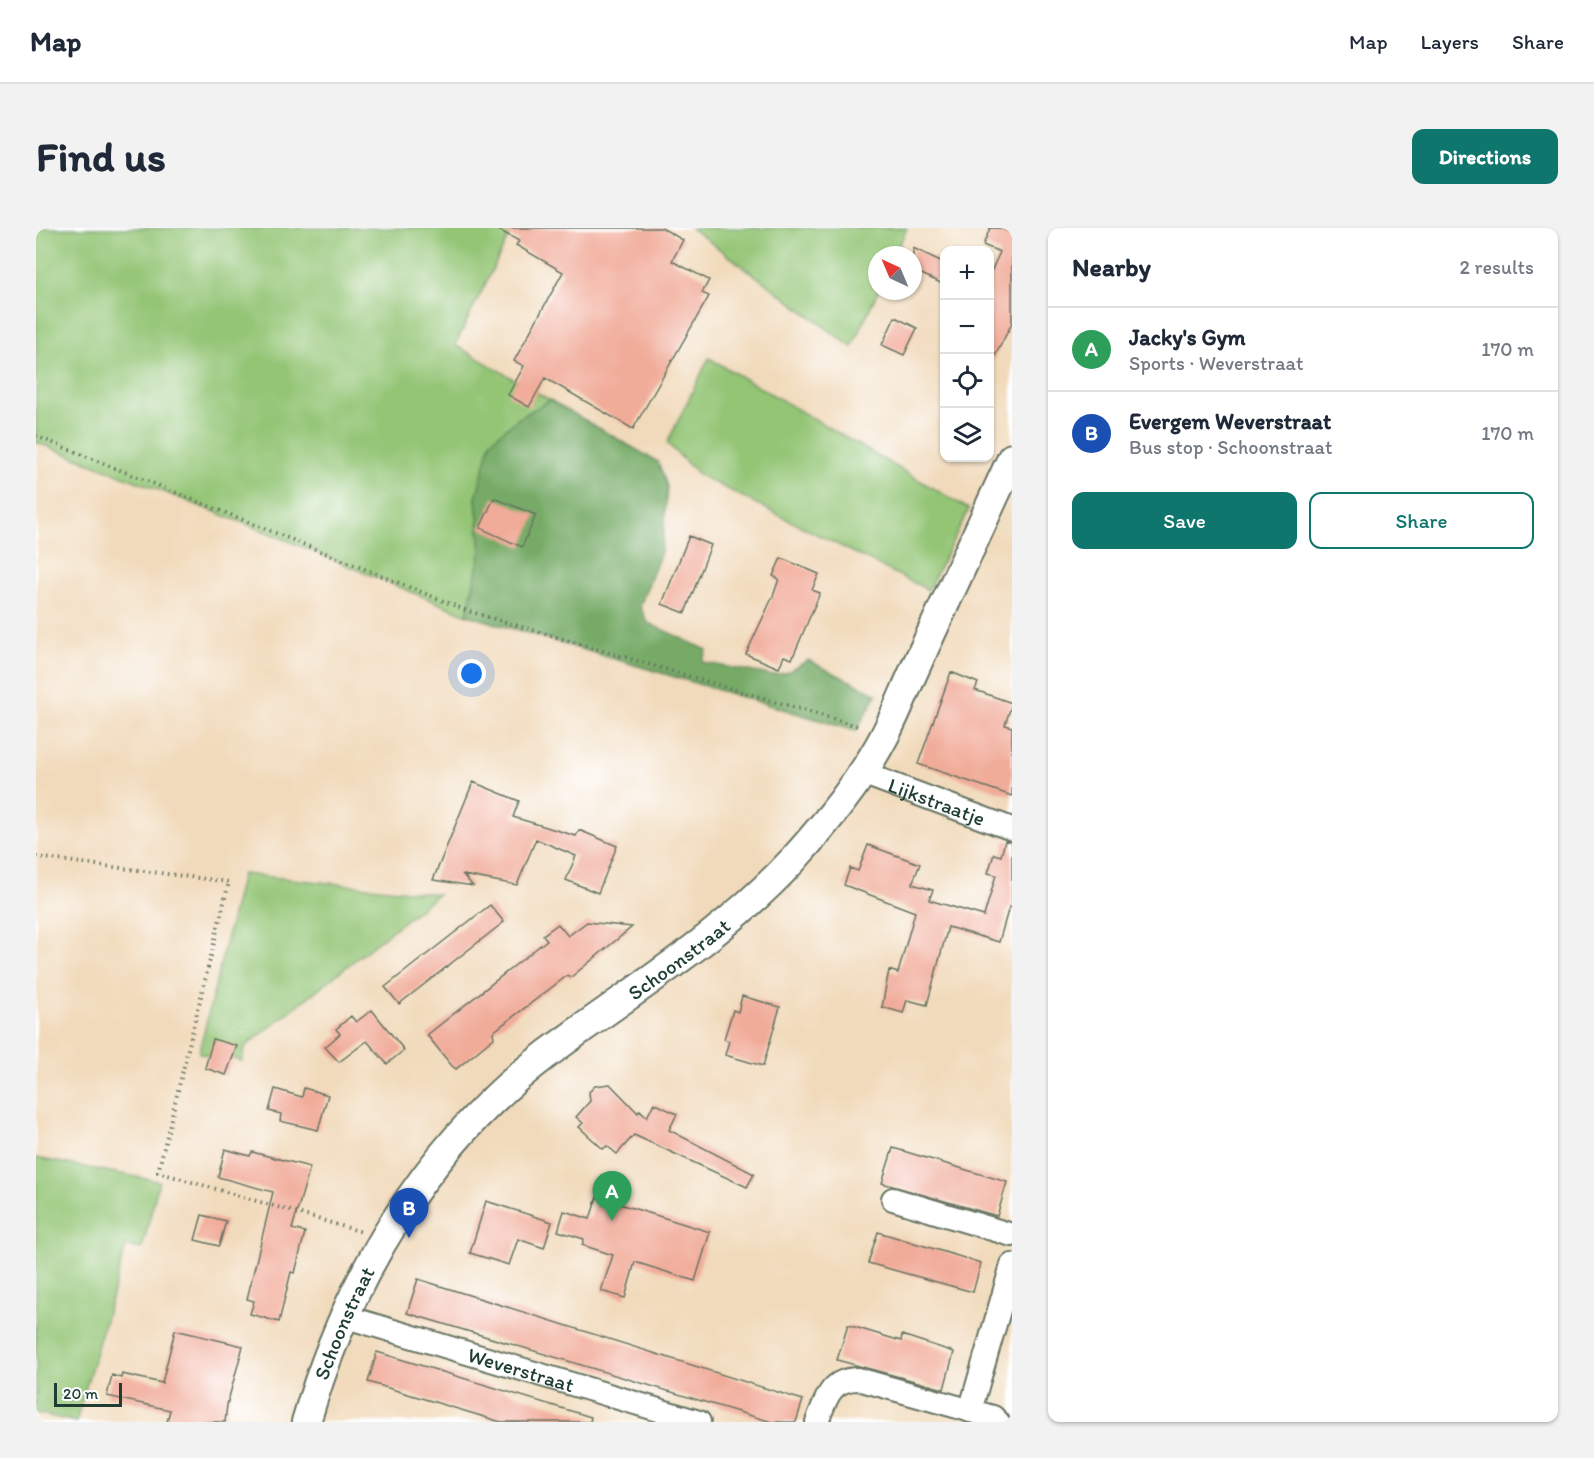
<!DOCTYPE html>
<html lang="en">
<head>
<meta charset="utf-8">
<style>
	:root { --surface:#fff; --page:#f2f2f3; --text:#1f2937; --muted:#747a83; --line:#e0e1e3; --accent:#0f766e }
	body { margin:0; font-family:Itim,sans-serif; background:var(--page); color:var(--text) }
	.controls { position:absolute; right:18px; top:18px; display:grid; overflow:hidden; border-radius:12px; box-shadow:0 2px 4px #0004 }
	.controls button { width:54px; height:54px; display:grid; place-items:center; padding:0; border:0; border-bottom:2px solid var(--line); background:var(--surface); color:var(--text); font:30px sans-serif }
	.compass { position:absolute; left:832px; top:18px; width:54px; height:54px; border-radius:50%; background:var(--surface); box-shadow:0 2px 4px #0004; rotate:316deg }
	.scale { position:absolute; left:18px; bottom:15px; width:68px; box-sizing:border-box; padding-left:6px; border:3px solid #1f3d34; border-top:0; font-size:16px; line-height:21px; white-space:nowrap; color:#1f3d34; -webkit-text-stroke:4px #fff; paint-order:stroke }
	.you { position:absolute; left:436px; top:446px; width:21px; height:21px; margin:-15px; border:4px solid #fff; border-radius:50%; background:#1a73e8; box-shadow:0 0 0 9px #1a73e833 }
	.badge { display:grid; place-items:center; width:39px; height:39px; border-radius:50%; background:var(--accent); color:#fff; font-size:20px; font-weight:700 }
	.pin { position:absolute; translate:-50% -50px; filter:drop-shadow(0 2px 3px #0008) }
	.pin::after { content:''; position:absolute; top:32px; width:21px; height:18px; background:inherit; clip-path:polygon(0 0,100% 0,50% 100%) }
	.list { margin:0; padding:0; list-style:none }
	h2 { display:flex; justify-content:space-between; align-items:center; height:78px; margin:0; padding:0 24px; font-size:26px }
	h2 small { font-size:20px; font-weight:400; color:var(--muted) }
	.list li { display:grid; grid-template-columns:39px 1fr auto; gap:18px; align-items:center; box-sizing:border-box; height:84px; padding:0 24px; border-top:2px solid var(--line) }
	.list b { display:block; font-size:22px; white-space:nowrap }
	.list p { margin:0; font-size:20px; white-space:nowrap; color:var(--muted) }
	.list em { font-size:20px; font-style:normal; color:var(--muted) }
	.actions { display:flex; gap:12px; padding:18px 24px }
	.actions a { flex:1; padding:14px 0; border:2px solid var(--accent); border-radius:12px; text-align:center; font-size:21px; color:var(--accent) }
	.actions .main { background:var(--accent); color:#fff }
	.icon { flex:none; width:33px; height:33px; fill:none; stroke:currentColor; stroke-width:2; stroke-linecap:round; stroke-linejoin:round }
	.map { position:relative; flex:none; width:976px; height:1194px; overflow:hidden; border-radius:12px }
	header { display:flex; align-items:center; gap:36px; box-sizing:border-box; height:84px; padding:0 30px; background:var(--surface); border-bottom:2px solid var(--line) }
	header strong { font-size:28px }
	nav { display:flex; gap:33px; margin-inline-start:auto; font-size:21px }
	.intro { display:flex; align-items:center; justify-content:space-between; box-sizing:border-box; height:144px; padding:0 36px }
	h1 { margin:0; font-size:42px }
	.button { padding:15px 27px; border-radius:12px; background:var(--accent); color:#fff; font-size:21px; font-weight:700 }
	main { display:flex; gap:36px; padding:0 36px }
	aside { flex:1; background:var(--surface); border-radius:12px; box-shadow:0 2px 4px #0004 }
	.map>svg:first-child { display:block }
	.green { fill:#93c575; stroke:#598154; stroke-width:1.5 }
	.forest { fill:#76aa66; stroke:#4a744d; stroke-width:1.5 }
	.building { fill:#f1ab99 }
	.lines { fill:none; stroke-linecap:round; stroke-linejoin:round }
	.minor-casing { stroke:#687463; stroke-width:26 }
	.tertiary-casing { stroke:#687463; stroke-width:32 }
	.path { stroke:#687463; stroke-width:4; stroke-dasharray:1.5 4.5; stroke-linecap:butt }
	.minor { stroke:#fff; stroke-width:22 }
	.tertiary { stroke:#fff; stroke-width:28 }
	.labels { text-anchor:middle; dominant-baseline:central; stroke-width:6; stroke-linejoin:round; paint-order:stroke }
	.street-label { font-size:21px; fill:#1f3d34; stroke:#fff }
</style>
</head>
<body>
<header>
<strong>Map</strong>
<nav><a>Map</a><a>Layers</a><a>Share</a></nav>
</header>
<div class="intro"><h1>Find us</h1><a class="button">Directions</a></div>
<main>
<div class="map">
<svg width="976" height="1194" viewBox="0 0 976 1194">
	<rect width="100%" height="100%" fill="#fff"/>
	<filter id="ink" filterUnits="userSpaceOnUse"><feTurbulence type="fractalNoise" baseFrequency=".0167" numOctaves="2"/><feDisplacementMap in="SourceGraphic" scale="12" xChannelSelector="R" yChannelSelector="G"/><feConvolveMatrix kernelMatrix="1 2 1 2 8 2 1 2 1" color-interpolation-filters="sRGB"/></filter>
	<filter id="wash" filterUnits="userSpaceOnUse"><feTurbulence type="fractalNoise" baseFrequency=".008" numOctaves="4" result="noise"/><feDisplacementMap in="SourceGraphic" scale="24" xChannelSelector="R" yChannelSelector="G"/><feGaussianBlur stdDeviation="1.35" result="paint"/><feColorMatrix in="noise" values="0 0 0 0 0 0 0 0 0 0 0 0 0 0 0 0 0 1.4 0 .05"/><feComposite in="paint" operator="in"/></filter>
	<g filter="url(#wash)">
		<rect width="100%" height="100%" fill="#f1dabb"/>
		<path class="green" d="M 0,0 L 477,0 L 419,117 L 514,172 L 480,192 L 440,270 L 445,322 L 431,387 L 238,307 L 0,214 Z
			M 655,0 L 871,0 L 859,27 L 841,27 L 842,63 L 816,119 Z
			M 673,130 L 933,281 L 892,362 L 663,247 L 631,215 Z
			M 206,646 L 402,666 L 209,819 L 206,833 L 195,830 L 192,833 L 163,825 Z
			M 0,930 L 123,953 L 106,1021 L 90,1018 L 40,1194 L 0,1185 Z"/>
		<path class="forest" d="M 514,172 L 622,234 L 631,258 L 628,302 L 625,324 L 604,378 L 612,395 L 671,422 L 666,434 L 734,447 L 750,445 L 772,432 L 841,466 L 820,503 L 431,387 L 445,322 L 440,270 L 455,213 L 480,192 Z"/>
		<g id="blocks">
			<path class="building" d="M 459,0 L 626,0 L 647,12 L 636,33 L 673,52 L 666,65 L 673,68 L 597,201 L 509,150 L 493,179 L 472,167 L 488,138 L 478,133 L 527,44 L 480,17 L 483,13 Z
				M 954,0 L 965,0 L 973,4 L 976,0 L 976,95 L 954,138 L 954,46 L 964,24 L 947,17 Z
				M 877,20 L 909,35 L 909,57 L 877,42 Z
				M 859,89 L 881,100 L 868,127 L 846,117 Z
				M 458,270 L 500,287 L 486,319 L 444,300 Z
				M 653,308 L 675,317 L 649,385 L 626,376 Z
				M 745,330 L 783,346 L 776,362 L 784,365 L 756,431 L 748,428 L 743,440 L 710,426 L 737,368 L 743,351 L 737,348 Z
				M 915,444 L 942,455 L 939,462 L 976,475 L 969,497 L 976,499 L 976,568 L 882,536 Z
				M 437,554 L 483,573 L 477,589 L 540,608 L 543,602 L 581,618 L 562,665 L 530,652 L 540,628 L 500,611 L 481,657 L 427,647 L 437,658 L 397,652 Z
				M 969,613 L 976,614 L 976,680 L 973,679 L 963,714 L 912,699 L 891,777 L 871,772 L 867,785 L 846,779 L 853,742 L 862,745 L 879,684 L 808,657 L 814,640 L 822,643 L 832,617 L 884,636 L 876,656 L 897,662 L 893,672 L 948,688 L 960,647 L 952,645 L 958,626 L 965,628 Z
				M 454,677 L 468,694 L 363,776 L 349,759 Z
				M 551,694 L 596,699 L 534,750 L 532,747 L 457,804 L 458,810 L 420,841 L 416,838 L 391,807 L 511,712 L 507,707 L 522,696 L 532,708 Z
				M 706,768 L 744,779 L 727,838 L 689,827 L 693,813 L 688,811 L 697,782 L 702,784 Z
				M 336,782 L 368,822 L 351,836 L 331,813 L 303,834 L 289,819 L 304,806 L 300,801 L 315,788 L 320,794 Z
				M 177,811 L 201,818 L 190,847 L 169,840 Z
				M 574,856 L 602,885 L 604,882 L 611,889 L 618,875 L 641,886 L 633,902 L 718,946 L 711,959 L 598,907 L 581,926 L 571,918 L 567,921 L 543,899 L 547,895 L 540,889 L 554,873 L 553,864 L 559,858 Z
				M 268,860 L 292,867 L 282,902 L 244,893 L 245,886 L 233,883 L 239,861 L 266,869 Z
				M 857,920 L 971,954 L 961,988 L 846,955 Z
				M 189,921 L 214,928 L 216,924 L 274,939 L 256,1001 L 269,1004 L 259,1045 L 255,1044 L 243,1094 L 214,1086 L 218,1073 L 211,1071 L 237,964 L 182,949 Z
				M 561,969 L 674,1004 L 659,1053 L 599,1034 L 589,1070 L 565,1063 L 577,1027 L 546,1017 L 548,1011 L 522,1003 L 528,983 L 554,991 Z
				M 450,973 L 516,994 L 508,1020 L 482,1011 L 473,1037 L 434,1025 Z
				M 166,987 L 190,993 L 183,1018 L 159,1012 Z
				M 842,1004 L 945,1035 L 937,1064 L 832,1035 Z
				M 382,1051 L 767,1172 L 760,1194 L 736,1194 L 371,1085 Z
				M 812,1097 L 865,1113 L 866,1107 L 918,1124 L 908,1161 L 801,1132 Z
				M 139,1102 L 207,1118 L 191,1177 L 189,1194 L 131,1194 L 134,1182 L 71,1168 L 76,1147 L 85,1150 L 86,1146 L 126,1155 Z
				M 341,1124 L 555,1189 L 554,1194 L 465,1194 L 332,1154 Z"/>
		</g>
	</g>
	<g filter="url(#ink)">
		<use href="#blocks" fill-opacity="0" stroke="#687463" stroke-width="1.5"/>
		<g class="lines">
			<g class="minor-casing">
				<g id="minor">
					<path id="s1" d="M 826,545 L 976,601"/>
					<path d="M 857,971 L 976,1007"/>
					<path id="s2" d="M 307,1088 L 663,1194"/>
					<path d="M 934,1183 L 976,1037"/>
					<path d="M 781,1194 C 790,1171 794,1151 822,1151 L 957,1189 L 962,1194"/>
				</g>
			</g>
			<g class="tertiary-casing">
				<g id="tertiary">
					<path id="s3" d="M 270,1194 C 312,1050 390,917 511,826 C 595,763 685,710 757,632 C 791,594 824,554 848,509 C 860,486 870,460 881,436 C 913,368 944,299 976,230"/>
				</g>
			</g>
			<path class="path" d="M 0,208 L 432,383 L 825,499
				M 0,629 L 193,654 L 122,944 L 326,1004"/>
			<use href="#minor" class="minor"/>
			<use href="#tertiary" class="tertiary"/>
		</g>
	</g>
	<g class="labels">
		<g class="street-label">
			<text stroke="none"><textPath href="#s1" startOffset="80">Lijkstraatje</textPath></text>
			<text stroke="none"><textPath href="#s3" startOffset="610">Schoonstraat</textPath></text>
			<text stroke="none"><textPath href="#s3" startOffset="106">Schoonstraat</textPath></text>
			<text stroke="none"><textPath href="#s2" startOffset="186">Weverstraat</textPath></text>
		</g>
	</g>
</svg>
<div class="controls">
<button>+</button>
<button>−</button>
<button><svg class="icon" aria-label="locate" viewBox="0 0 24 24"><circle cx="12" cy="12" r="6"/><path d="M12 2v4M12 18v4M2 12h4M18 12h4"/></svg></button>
<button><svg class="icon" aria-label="layers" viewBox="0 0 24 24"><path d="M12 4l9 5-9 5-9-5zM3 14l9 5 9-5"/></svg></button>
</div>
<svg class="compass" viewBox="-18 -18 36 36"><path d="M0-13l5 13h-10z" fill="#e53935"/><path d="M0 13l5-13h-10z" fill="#747a83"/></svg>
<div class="scale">20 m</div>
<div class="you"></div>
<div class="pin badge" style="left:576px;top:993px;background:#2e9e5b">A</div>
<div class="pin badge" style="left:373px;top:1010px;background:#1a4fb4">B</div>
</div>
<aside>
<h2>Nearby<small>2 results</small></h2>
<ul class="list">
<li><span class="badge" style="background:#2e9e5b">A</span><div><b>Jacky's Gym</b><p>Sports · Weverstraat</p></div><em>170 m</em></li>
<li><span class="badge" style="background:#1a4fb4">B</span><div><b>Evergem Weverstraat</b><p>Bus stop · Schoonstraat</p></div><em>170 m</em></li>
</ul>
<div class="actions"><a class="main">Save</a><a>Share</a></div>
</aside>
</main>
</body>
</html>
